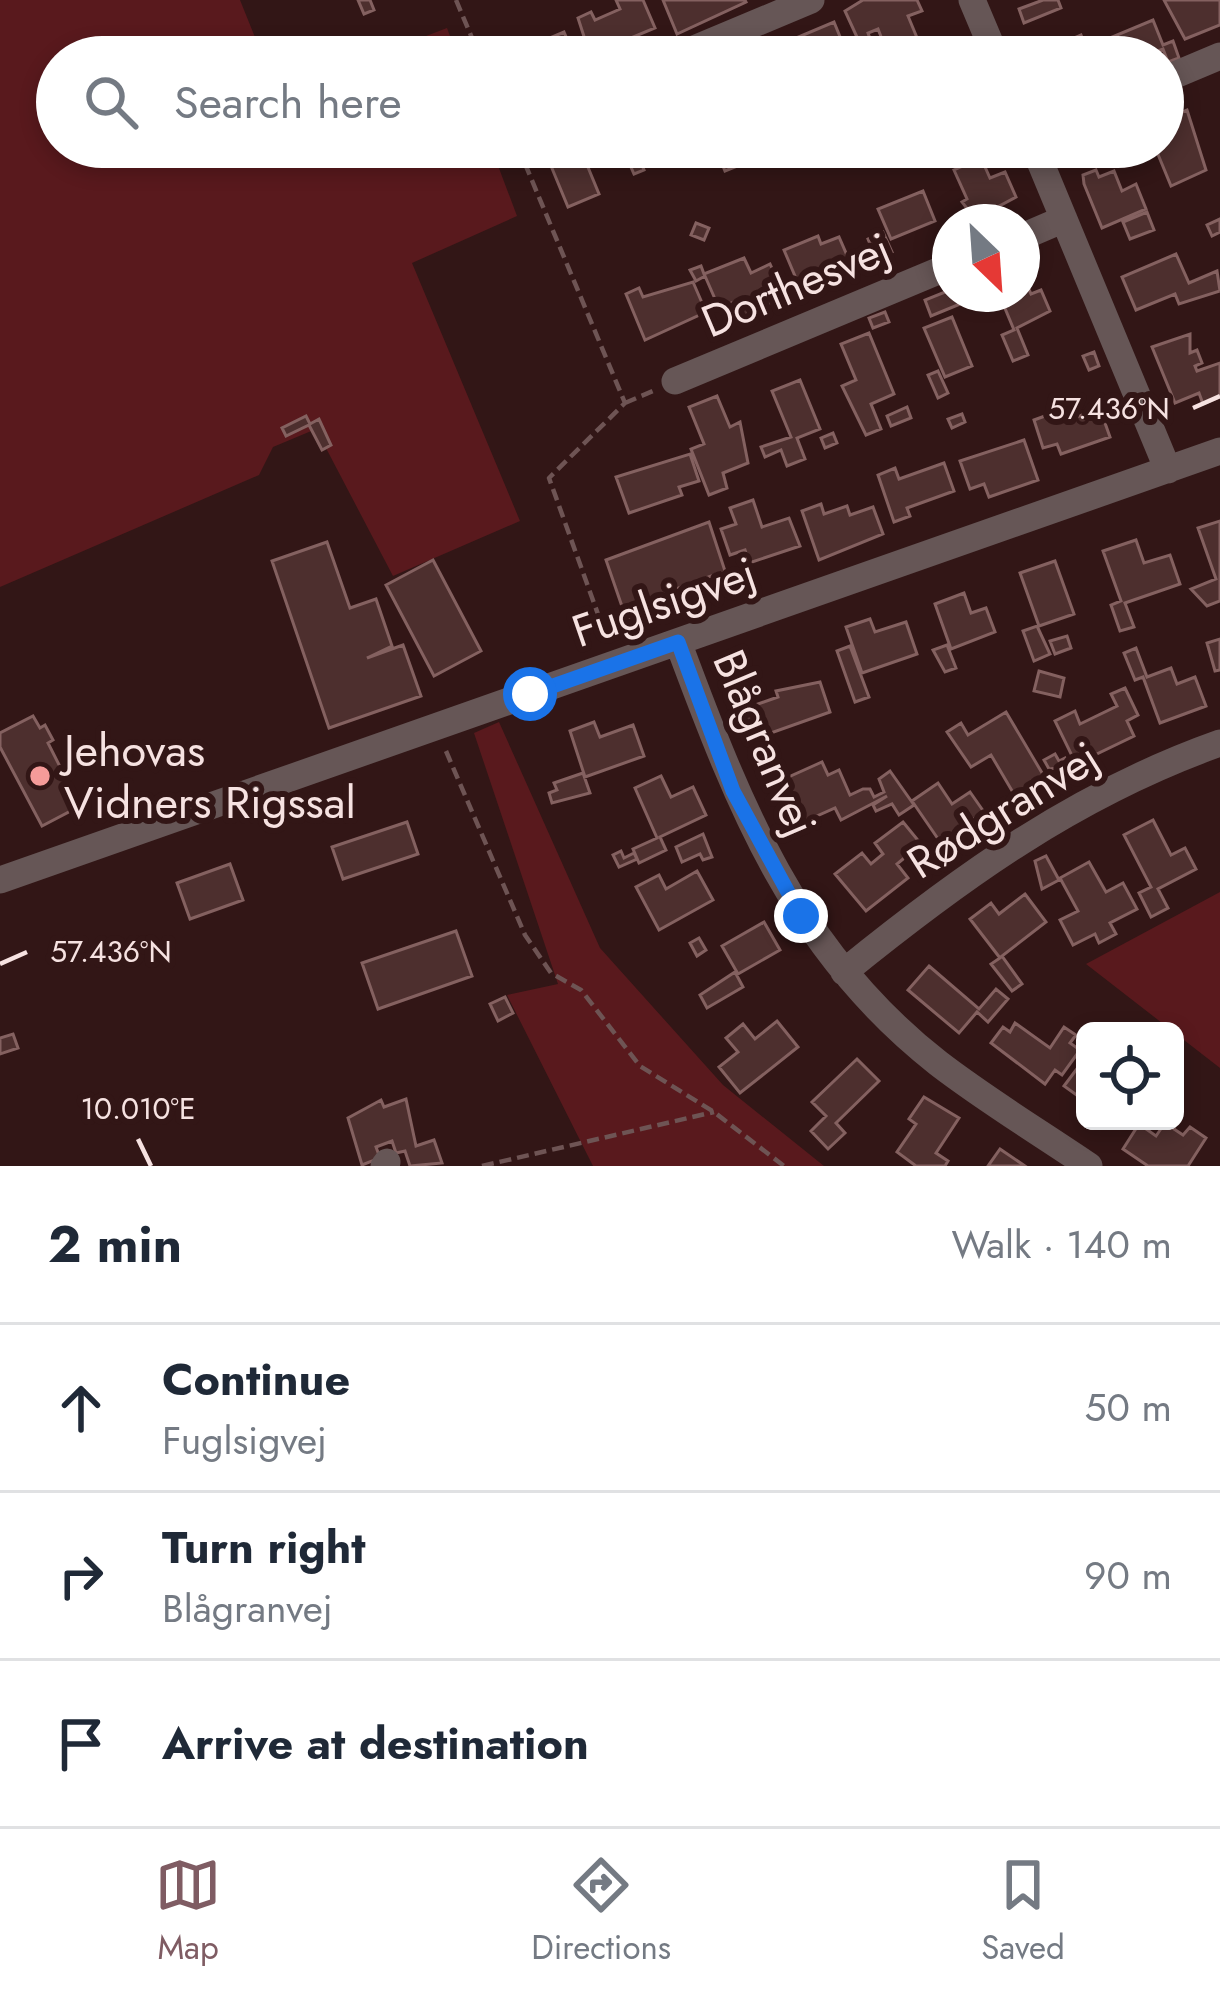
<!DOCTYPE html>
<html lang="en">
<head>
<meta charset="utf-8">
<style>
	:root { --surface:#fff; --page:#f6f6f7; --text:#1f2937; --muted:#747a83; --line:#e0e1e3; --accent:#7f5c63 }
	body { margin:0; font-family:Jost,sans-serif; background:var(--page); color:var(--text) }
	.controls { position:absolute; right:36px; bottom:36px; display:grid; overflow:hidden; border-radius:18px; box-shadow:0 6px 18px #0003 }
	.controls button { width:108px; height:108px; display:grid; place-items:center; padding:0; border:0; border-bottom:3px solid var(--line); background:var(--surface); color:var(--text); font:60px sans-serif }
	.compass { position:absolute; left:932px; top:204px; width:108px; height:108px; border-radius:50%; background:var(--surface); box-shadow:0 6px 18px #0003; rotate:155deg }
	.stop { position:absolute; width:36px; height:36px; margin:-27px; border:9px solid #1a73e8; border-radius:50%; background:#fff }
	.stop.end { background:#1a73e8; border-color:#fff; box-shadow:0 3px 12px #0008 }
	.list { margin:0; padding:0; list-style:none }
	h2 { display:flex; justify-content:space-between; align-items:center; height:156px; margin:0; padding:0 48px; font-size:51px }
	h2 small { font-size:39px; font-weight:400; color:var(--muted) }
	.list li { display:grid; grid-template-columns:78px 1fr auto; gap:36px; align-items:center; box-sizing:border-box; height:168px; padding:0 48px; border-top:3px solid var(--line) }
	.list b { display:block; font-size:45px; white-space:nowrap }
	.list p { margin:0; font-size:39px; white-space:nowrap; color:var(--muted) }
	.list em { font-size:39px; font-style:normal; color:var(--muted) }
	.icon { flex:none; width:66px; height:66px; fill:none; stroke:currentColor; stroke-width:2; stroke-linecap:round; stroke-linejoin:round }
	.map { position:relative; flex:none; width:1220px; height:1166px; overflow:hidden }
	.search { position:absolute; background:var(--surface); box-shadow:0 6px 18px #0003; left:36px; right:36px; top:36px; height:132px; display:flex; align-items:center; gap:30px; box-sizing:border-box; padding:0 42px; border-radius:66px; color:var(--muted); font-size:45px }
	.sheet { height:660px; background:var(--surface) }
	nav { display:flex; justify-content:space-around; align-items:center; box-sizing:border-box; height:168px; border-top:3px solid var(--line); background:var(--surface); font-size:33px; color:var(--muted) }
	nav a { display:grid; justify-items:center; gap:6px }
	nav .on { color:var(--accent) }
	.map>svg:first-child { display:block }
	.green { fill:#59191d }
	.building { fill:#4d2f2e; stroke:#846160; stroke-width:3 }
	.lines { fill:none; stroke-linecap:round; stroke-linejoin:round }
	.path { stroke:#6e5454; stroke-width:4.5; stroke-dasharray:12 6; stroke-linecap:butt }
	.minor { stroke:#665656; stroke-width:27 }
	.route { stroke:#1a73e8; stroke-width:15 }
	.ticks { fill:none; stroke:#f6e2e1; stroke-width:4.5 }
	.poi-dot { fill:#f59b99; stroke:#321616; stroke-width:4.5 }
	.labels { text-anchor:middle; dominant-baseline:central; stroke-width:12; stroke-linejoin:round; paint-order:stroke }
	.street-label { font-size:45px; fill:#f6e2e1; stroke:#321616 }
	.poi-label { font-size:45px; fill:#f6e2e1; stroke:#321616; text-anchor:start }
	.ticks-label { font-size:30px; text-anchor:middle; fill:#f6e2e1; stroke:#321616; stroke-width:12; stroke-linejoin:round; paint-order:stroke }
</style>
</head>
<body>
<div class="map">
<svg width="1220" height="1166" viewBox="0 0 1220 1166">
	<rect width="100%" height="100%" fill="#321616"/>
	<path class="green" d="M 0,0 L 240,0 L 263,57 L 57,57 L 57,147 L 491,147 L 517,216 L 412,263 L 520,521 L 393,576 L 316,429 L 273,447 L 259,475 L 0,587 Z
		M 447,28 L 458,57 L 371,57 Z
		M 499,722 L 600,948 L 723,1085 L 824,1166 L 593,1166 L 507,995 L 558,984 L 474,733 Z
		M 1220,892 L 1220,1068 L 1086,964 Z"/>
	<path class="building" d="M 358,0 L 370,0 L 374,10 L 364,14 Z
		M 616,0 L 643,0 L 655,28 L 590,55 L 578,18 L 591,12 L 595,20 L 620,9 Z
		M 663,0 L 745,0 L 746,2 L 677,34 Z
		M 863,0 L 917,0 L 922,11 L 908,16 L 925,57 L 889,57 L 878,29 L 868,33 L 872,44 L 862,48 L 845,11 Z
		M 1043,0 L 1058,0 L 1061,8 L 1024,23 L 1019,9 Z
		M 1164,0 L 1220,0 L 1220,25 L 1185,39 Z
		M 1153,20 L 1163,45 L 1173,41 L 1179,58 L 1168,62 L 1163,49 L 1143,57 L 1106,57 L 1100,42 Z
		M 834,22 L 845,49 L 826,57 L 790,57 L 784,43 Z
		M 564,32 L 575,57 L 516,57 L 514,53 Z
		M 1081,35 L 1090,57 L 1038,57 L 1037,54 Z
		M 1187,110 L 1206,170 L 1171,186 L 1155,147 L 1163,147 L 1163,137 L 1172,133 L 1166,119 Z
		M 593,147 L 596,155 L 585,160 L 599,194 L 568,207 L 544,149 Z
		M 634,147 L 644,170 L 634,174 L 623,149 Z
		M 641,147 L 672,147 L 673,149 L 647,160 Z
		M 733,150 L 740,165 L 725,171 L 719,156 Z
		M 981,158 L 990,178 L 1005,172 L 1016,197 L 975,219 L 962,202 L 967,199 L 954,170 Z
		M 1096,170 L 1099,177 L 1114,171 L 1122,191 L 1136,184 L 1146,209 L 1102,228 L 1084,184 L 1083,175 Z
		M 923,191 L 935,221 L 891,239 L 878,209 Z
		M 1147,212 L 1154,230 L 1130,239 L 1123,222 Z
		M 1220,219 L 1220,232 L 1212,236 L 1207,225 Z
		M 696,223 L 709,228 L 704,240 L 691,235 Z
		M 883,232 L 892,252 L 876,259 L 868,239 Z
		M 818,236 L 821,244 L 839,237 L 853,269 L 803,295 L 784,250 Z
		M 1176,254 L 1189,283 L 1217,271 L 1220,291 L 1179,304 L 1175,294 L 1136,310 L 1122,277 Z
		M 744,258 L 751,273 L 770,264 L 785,297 L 740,317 L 734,302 L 719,308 L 705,276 L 696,281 L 690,270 L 701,266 L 704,274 Z
		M 1022,272 L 1031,294 L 1041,290 L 1050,311 L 1017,328 L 1028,355 L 1013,361 L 1002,335 L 1014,330 L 999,294 L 1022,294 Z
		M 693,282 L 706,312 L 645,340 L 626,294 L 639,288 L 643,297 Z
		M 950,290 L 965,302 L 931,316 L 925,300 Z
		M 885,312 L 889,322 L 873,328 L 869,318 Z
		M 952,317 L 972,366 L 945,377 L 924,328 Z
		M 869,333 L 894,394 L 871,404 L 881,429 L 866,435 L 842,386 L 856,380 L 841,344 Z
		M 1190,334 L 1190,353 L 1197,350 L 1202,363 L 1195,366 L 1197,371 L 1220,363 L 1220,397 L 1203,404 L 1199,393 L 1175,403 L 1152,347 Z
		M 1094,352 L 1099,366 L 1089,370 L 1083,356 Z
		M 938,371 L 948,393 L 938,398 L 928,375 Z
		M 800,380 L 820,429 L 797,438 L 805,459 L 787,466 L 781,450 L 765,457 L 761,447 L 791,437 L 772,391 Z
		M 717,396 L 730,427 L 740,422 L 748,463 L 723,473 L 727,488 L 709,495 L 691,449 L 704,444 L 689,407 Z
		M 1075,405 L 1079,416 L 1100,409 L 1110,437 L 1061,454 L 1057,444 L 1043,448 L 1034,420 Z
		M 907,407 L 911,418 L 891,426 L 887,416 Z
		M 962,414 L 965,422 L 952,428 L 948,419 Z
		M 306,416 L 310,424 L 319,419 L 331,445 L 322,450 L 309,425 L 286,436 L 282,428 Z
		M 833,433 L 837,443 L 825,448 L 821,438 Z
		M 1024,440 L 1038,480 L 989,497 L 984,484 L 970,489 L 960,461 Z
		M 690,454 L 699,481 L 679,487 L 682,495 L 629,513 L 616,477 Z
		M 944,463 L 954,491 L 907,508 L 910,516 L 894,522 L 878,475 L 895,468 L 899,479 Z
		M 753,500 L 762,527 L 789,518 L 800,546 L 749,563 L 745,550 L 730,555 L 721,529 L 736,524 L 730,508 Z
		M 821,504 L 824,514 L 847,506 L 850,515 L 873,507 L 883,534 L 819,560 L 802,511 Z
		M 1220,521 L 1220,601 L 1207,606 L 1191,589 L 1216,579 L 1198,528 Z
		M 709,522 L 725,571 L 646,600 L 650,610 L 626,618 L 606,560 Z
		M 1136,540 L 1144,563 L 1170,555 L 1180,584 L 1125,603 L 1134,627 L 1120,631 L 1111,605 L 1121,601 L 1103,551 Z
		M 327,542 L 350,608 L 376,599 L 392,646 L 367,658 L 403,645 L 421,696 L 329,728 L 272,561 Z
		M 433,560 L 481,651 L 434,676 L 386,585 Z
		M 1055,561 L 1074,614 L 1039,626 L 1020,573 Z
		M 964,593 L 971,613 L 986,608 L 995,632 L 951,649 L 935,604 Z
		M 870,619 L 875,632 L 906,622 L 917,654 L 862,673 L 846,627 Z
		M 1037,626 L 1050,654 L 1034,661 L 1023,631 Z
		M 1067,636 L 1071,648 L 1055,654 L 1050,641 Z
		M 1220,639 L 1220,670 L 1215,671 L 1207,643 Z
		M 947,645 L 956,668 L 945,672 L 933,650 Z
		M 850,646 L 869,697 L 855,702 L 837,651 Z
		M 1136,648 L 1147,677 L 1171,668 L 1177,684 L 1195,677 L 1206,706 L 1160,723 L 1143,677 L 1135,680 L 1124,653 Z
		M 1039,671 L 1064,678 L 1060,697 L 1034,691 Z
		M 820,682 L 830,712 L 751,740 L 741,710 L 778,697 L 776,691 Z
		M 1125,688 L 1138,715 L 1127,721 L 1134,736 L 1076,764 L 1055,721 L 1075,711 L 1080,724 L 1117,706 L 1111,694 Z
		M 1006,712 L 1048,783 L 1018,801 L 991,755 L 971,767 L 947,732 L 961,723 L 968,735 Z
		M 33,716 L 40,728 L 45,725 L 53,740 L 48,743 L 80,806 L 42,826 L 0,747 L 0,733 Z
		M 594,722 L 600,737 L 633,725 L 644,756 L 585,777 L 570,731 Z
		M 1055,754 L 1059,761 L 1065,758 L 1069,767 L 1049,769 L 1044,760 Z
		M 822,762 L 828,775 L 839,770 L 850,795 L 863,789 L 870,789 L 874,797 L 884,792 L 879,779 L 890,771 L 914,805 L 899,815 L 892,804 L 876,811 L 873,805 L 887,796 L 841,820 L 835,808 L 790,828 L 773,784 Z
		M 583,773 L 590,793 L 552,803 L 549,793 L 557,790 L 554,783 Z
		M 661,776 L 671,797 L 693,787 L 706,815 L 660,837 L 666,850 L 639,863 L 633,849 L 657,838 L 635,788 Z
		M 938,783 L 952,804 L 970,792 L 984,812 L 966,824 L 971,831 L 945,849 L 912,801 Z
		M 1153,820 L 1171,855 L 1185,848 L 1196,869 L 1158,889 L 1168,908 L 1151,917 L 1139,893 L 1151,887 L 1124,835 Z
		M 407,822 L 418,854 L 343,879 L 332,847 Z
		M 903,822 L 921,844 L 897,864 L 908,878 L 866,911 L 835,874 L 862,853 L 871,864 L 883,854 L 875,843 Z
		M 703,834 L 712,857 L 703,860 L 700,854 L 682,862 L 676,847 Z
		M 621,851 L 624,858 L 634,853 L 637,859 L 619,867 L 613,855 Z
		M 1046,856 L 1059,880 L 1042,889 L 1035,861 Z
		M 1089,862 L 1106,892 L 1123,883 L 1137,909 L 1110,923 L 1116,934 L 1099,943 L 1095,934 L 1073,945 L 1060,920 L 1078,911 L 1060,878 Z
		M 230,864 L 243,900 L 190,919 L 177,883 Z
		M 697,871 L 713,900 L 659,930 L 636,887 L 659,875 L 666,889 Z
		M 1025,894 L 1046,922 L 1002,956 L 1022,984 L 1012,991 L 991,964 L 1000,958 L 970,919 L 991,903 L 999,914 Z
		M 764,922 L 780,950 L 738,974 L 722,946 Z
		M 456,931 L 472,976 L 378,1009 L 362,963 Z
		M 699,938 L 706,950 L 697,956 L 690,943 Z
		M 929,966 L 979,1009 L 996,989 L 1008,999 L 988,1022 L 977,1012 L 959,1033 L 908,990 Z
		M 735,972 L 743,987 L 707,1008 L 700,995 Z
		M 505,997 L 513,1013 L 498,1021 L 490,1004 Z
		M 777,1021 L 798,1047 L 740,1093 L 719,1067 L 738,1052 L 726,1038 L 743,1024 L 755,1039 Z
		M 1015,1023 L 1050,1048 L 1064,1027 L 1076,1035 L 1070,1043 L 1080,1050 L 1062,1075 L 1055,1070 L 1045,1084 L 991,1043 L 1003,1027 L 1010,1032 Z
		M 13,1034 L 18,1048 L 0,1054 L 0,1038 Z
		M 1085,1058 L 1085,1101 L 1064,1086 Z
		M 857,1059 L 879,1081 L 836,1123 L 845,1133 L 828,1149 L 811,1131 L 826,1116 L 812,1102 Z
		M 924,1097 L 959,1118 L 936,1153 L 948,1161 L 945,1166 L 916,1166 L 897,1152 L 916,1124 L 909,1119 Z
		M 406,1099 L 416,1146 L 434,1140 L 442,1163 L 410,1166 L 405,1151 L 396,1153 L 392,1141 L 376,1147 L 380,1158 L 362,1165 L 348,1118 L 381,1100 L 384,1107 Z
		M 1165,1123 L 1183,1135 L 1190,1127 L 1206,1138 L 1188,1166 L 1148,1166 L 1123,1149 L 1139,1124 L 1156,1136 Z
		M 1000,1149 L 1025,1166 L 988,1166 Z"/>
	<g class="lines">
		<path class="path" d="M 456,0 L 480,57
			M 518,147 L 625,403 L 549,478 L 608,642
			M 625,403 L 653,391
			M 446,751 L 525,935 L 551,973 L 581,990 L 640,1066 L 714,1112 L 784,1166
			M 482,1166 L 714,1112"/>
		<path class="minor" d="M 972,0 L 996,57
			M 675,57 L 811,0
			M 1163,80 L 1220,56
			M 1034,147 L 1168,470
			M 1022,237 L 1064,219
			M 675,381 L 950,266
			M 678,642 C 739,806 795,951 938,1063 C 986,1100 1039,1132 1089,1166
			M 0,880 L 1220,451
			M 844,972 C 961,877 1076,794 1220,743
			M 384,1166 L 387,1162"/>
	</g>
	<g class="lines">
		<path class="route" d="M 530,694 L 678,642 L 733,791 L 801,916"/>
	</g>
	<path class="ticks" d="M 1193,408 L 1220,396M 0,964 L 27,952M 138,1139 L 151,1166"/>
	<circle class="poi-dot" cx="40" cy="776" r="12"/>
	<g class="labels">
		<g class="street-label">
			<text transform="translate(796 285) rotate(-23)">Dorthesvej</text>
			<text transform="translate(664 602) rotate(-19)">Fuglsigvej</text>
			<text transform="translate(765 743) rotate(67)">Blågranvej</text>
			<text transform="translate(1003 810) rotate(-32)">Rødgranvej</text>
		</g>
		<g class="poi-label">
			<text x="64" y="750">Jehovas<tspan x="64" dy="52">Vidners Rigssal</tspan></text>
		</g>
	</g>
	<g class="ticks-label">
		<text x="1109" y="419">57.436°N</text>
		<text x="111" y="962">57.436°N</text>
		<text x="138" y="1119">10.010°E</text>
	</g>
</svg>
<div class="controls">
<button><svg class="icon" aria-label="locate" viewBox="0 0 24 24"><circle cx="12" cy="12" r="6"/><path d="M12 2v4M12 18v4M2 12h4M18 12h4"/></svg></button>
</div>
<svg class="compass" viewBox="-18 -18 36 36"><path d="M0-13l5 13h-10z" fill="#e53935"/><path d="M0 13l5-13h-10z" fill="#747a83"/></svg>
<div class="stop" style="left:530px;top:694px"></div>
<div class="stop end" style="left:801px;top:916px"></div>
<div class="search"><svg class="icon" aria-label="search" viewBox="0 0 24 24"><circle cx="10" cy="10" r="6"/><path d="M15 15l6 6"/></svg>Search here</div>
</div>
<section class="sheet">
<h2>2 min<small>Walk · 140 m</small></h2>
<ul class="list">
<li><svg class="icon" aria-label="ahead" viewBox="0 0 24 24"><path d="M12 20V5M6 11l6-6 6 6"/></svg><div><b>Continue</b><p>Fuglsigvej</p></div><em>50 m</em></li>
<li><svg class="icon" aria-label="right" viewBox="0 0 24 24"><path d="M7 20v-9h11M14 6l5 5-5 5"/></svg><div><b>Turn right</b><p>Blågranvej</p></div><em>90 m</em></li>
<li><svg class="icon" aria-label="arrive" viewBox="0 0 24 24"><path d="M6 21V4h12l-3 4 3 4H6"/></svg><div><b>Arrive at destination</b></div></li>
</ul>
</section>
<nav>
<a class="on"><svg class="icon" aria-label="map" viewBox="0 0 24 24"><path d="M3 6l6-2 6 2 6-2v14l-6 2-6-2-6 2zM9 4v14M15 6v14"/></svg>Map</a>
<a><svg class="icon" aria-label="directions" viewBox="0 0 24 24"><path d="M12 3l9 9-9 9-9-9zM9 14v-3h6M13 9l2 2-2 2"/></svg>Directions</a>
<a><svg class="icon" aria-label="saved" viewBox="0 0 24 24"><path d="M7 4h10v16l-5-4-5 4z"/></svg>Saved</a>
</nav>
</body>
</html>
